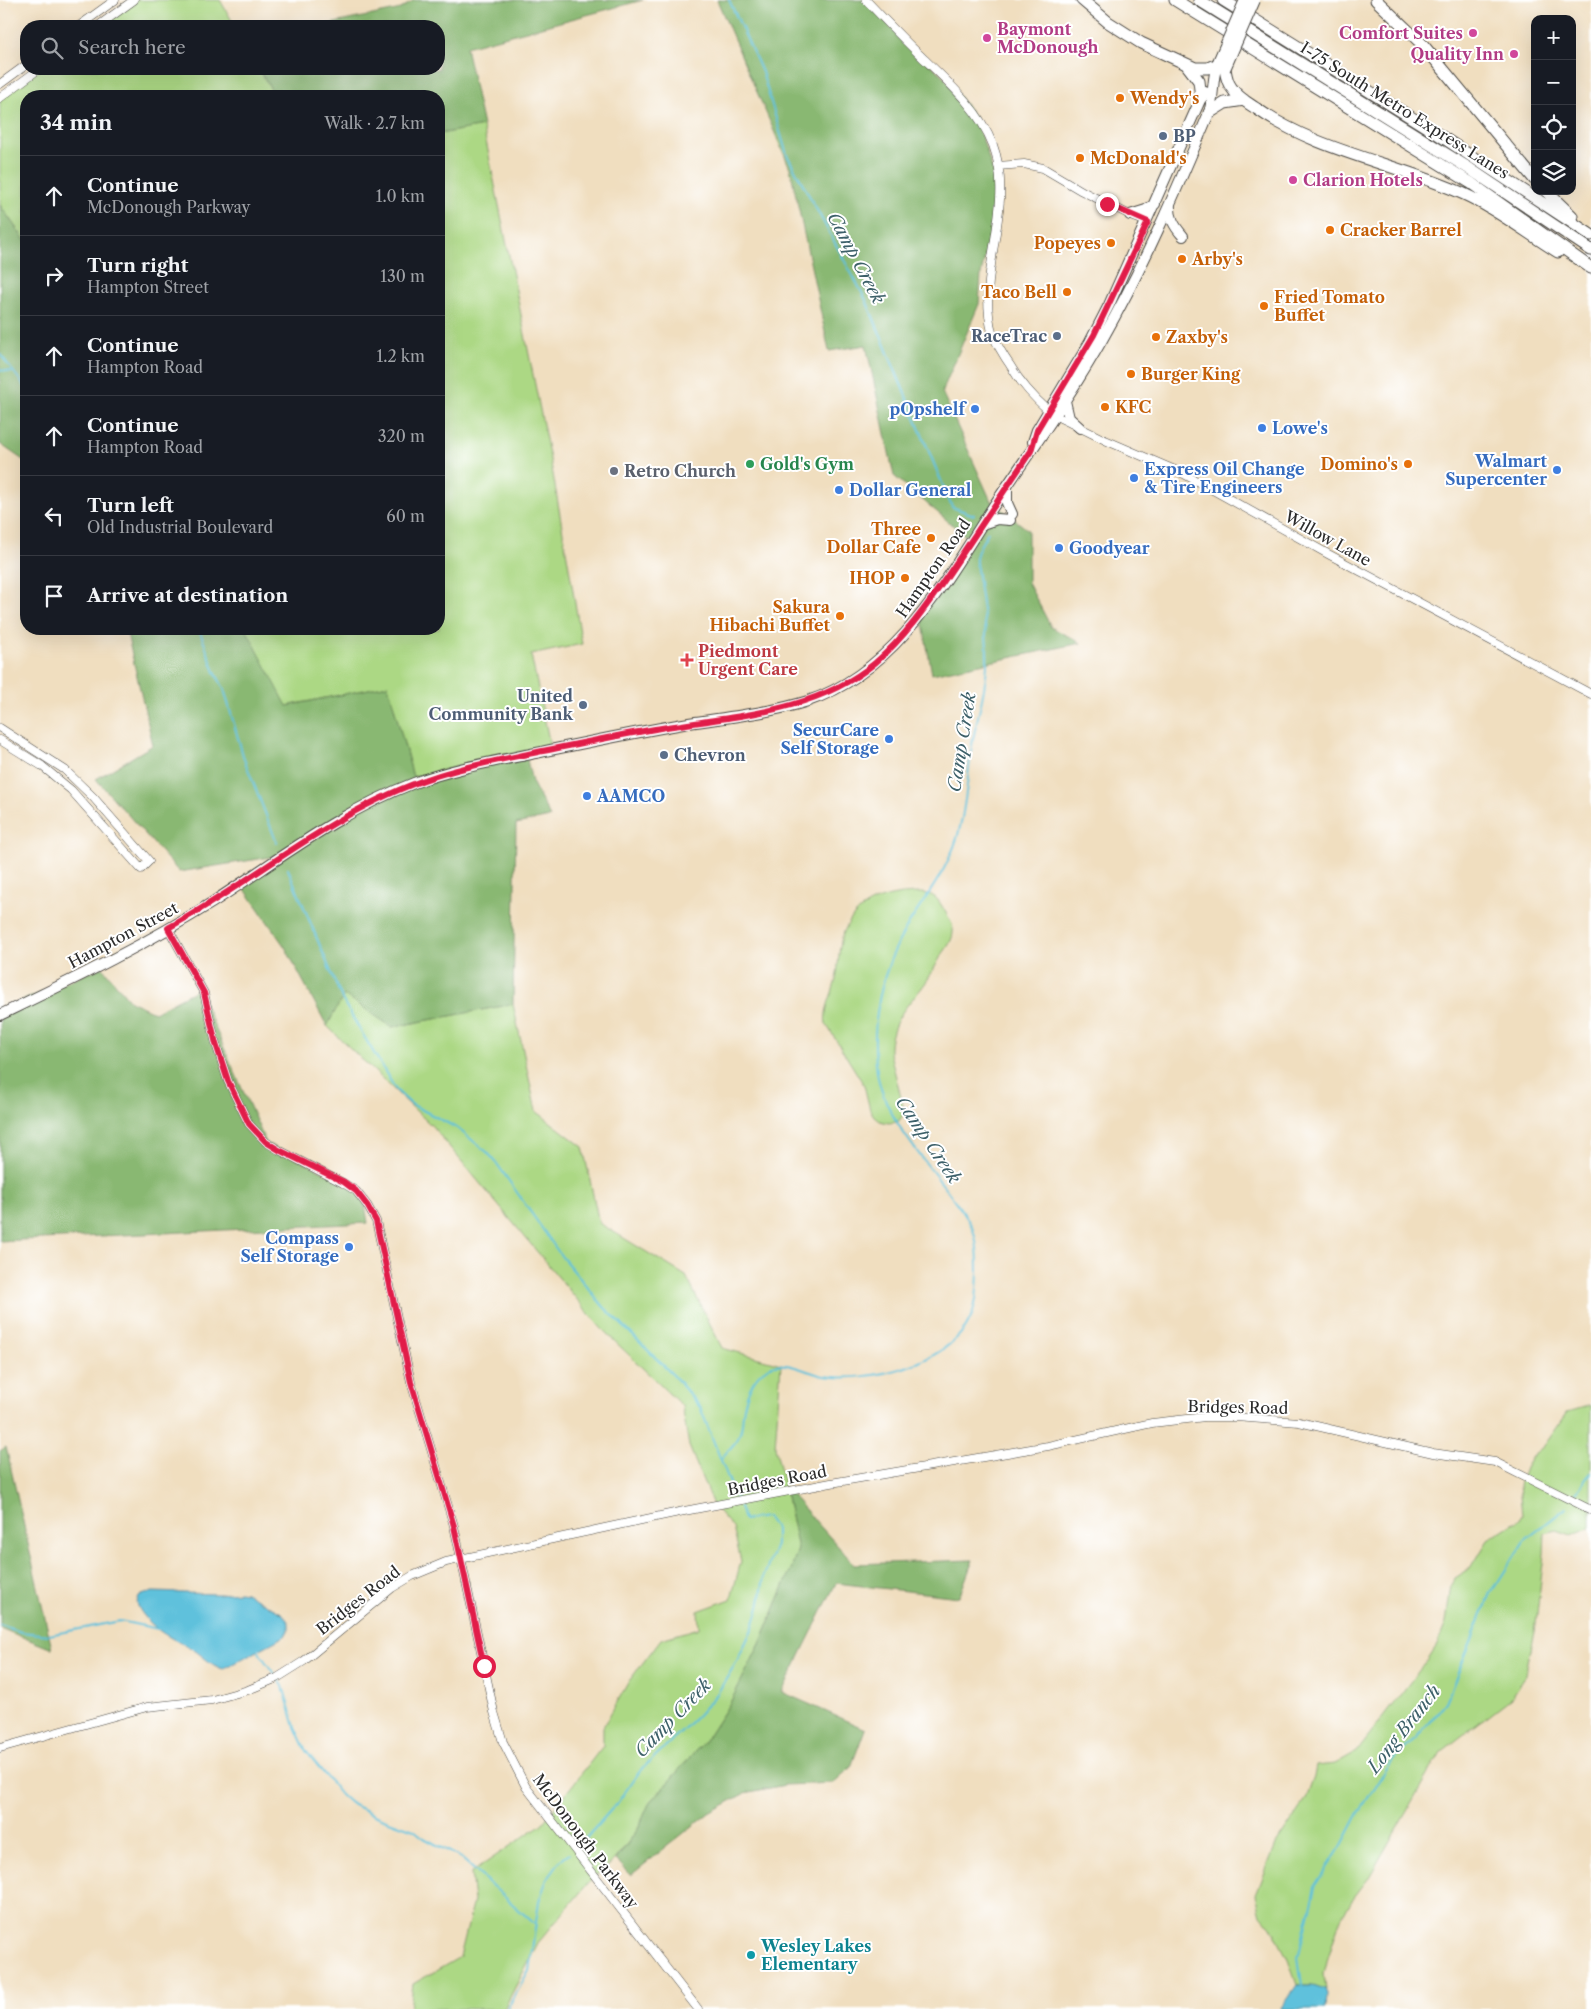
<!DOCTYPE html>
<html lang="en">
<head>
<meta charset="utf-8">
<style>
	:root { --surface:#171b24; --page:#242831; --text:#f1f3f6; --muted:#9ea1a6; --line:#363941 }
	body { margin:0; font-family:"Libre Caslon Text",serif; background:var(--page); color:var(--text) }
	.controls { position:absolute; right:15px; top:15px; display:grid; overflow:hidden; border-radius:10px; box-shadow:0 5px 20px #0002 }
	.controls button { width:45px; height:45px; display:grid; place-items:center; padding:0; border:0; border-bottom:1px solid var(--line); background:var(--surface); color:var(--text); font:25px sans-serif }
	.stop { position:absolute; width:15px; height:15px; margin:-11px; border:4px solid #e11d48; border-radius:50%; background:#fff }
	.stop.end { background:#e11d48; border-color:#fff; box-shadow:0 1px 5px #0008 }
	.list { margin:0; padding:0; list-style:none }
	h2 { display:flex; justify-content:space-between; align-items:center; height:65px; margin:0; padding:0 20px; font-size:21px }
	h2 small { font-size:16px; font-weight:400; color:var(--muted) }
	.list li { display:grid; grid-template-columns:32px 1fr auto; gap:15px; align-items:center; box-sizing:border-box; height:80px; padding:0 20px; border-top:1px solid var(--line) }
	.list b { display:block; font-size:19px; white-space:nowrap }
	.list p { margin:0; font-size:16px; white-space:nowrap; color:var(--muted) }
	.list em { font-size:16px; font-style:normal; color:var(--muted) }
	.icon { flex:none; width:28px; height:28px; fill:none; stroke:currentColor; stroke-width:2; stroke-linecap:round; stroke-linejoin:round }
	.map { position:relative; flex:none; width:1591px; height:2009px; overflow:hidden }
	.search { position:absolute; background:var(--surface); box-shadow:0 5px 20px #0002; left:20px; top:20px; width:425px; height:55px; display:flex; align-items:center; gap:12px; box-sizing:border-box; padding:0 18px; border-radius:20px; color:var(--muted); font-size:19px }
	.panel { position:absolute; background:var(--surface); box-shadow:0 5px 20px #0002; left:20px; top:90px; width:425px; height:545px; border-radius:20px }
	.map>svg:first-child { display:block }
	.green { fill:#acd884; stroke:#6c8258 }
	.forest { fill:#89b872; stroke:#5a724e }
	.water { fill:#5ec1dc; stroke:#447684 }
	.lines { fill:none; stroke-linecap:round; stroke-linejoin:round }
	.stream { stroke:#5ec1dc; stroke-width:2 }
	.tertiary-casing { stroke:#494641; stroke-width:9 }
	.primary-casing { stroke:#494641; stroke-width:12 }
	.motorway-casing { stroke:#494641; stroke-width:13 }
	.tertiary { stroke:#fff; stroke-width:8 }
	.primary { stroke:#fff; stroke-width:10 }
	.motorway { stroke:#fff; stroke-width:11 }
	.trunk-bridge-casing { stroke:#494641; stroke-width:12; stroke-linecap:butt }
	.trunk-bridge { stroke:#fff; stroke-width:10 }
	.route { stroke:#e11d48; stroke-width:6 }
	.hotel-dot { fill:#d1479c; stroke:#fff; stroke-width:2 }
	.food-dot { fill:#e8710a; stroke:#fff; stroke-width:2 }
	.service-dot { fill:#5c6f8a; stroke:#fff; stroke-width:2 }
	.shop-dot { fill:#3f7fe0; stroke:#fff; stroke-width:2 }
	.leisure-dot { fill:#2e9e5b; stroke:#fff; stroke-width:2 }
	.worship-dot { fill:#6b7280; stroke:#fff; stroke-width:2 }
	.health-dot { fill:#e0444e; stroke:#fff; stroke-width:2 }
	.culture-dot { fill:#0f9aa8; stroke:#fff; stroke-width:2 }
	.labels { text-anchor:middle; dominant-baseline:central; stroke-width:4; stroke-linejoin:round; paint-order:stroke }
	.hotel-label { font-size:16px; font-weight:bold; fill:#b23c85; stroke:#fff; text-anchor:start }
	.food-label { font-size:16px; font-weight:bold; fill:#c56008; stroke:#fff; text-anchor:start }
	.street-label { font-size:16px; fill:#2b2b2b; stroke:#fff }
	.service-label { font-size:16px; font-weight:bold; fill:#4e5e75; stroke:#fff; text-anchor:start }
	.shop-label { font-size:16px; font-weight:bold; fill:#366cbe; stroke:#fff; text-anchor:start }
	.leisure-label { font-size:16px; font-weight:bold; fill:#27864d; stroke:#fff; text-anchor:start }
	.worship-label { font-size:16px; font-weight:bold; fill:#5b616d; stroke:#fff; text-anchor:start }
	.health-label { font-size:16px; font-weight:bold; fill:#be3a42; stroke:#fff; text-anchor:start }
	.culture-label { font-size:16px; font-weight:bold; fill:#0d838f; stroke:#fff; text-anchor:start }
	.water-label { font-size:18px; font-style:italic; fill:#3d6069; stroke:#fff }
</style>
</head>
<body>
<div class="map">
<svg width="1591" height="2009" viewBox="0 0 1591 2009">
	<rect width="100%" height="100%" fill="#fff"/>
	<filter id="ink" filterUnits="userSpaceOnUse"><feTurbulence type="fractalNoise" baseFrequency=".02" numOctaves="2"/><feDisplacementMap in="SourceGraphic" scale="10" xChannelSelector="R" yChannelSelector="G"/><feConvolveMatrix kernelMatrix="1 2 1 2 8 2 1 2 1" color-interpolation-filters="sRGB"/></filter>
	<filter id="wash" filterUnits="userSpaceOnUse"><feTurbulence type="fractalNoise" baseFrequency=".0096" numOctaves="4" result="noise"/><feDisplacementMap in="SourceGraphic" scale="20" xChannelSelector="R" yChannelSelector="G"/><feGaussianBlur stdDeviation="1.12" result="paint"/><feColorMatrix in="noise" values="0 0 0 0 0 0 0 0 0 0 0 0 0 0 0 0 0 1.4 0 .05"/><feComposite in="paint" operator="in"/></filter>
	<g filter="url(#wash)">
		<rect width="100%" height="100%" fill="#f0debf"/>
		<path class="green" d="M 131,0 L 220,0 L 235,26 L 95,26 Z
			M 36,69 L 259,69 L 275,96 L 26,96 L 26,242 L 0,205 L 0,95 Z
			M 483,126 L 553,474 L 582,644 L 531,655 L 550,745 L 413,777 L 388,685 L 286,706 L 246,629 L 439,629 L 439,134 Z
			M 923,893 C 937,895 938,900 945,911 C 948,917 952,922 953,929 C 954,939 947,948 941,956 C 935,967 929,979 921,989 C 904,1008 889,1026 890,1053 L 903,1106 L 903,1115 L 898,1122 L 888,1123 L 880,1121 L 874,1116 L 870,1110 L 864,1085 L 826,1024 C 823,1011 833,993 836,979 C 839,966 838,951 842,937 C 854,901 888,893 923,893 Z
			M 344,994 L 392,1027 L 513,1004 L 536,1111 L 583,1147 L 599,1223 L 686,1276 L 722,1348 L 781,1364 L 775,1447 L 785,1487 L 798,1549 L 792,1567 L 760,1644 L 730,1703 L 708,1737 L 649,1804 L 638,1829 L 615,1860 L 589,1882 L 538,1943 L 504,2009 L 410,2009 L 413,1984 L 460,1957 L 474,1901 L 471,1873 L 542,1824 L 603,1746 L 603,1727 L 629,1681 L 661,1639 L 699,1628 L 698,1611 L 731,1599 L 741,1561 L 733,1528 L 713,1505 L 689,1446 L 682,1406 L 601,1328 L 432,1126 L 327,1026 Z
			M 1591,1405 L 1591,1527 L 1571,1535 L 1557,1530 L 1545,1533 L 1544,1554 L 1535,1632 L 1524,1679 L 1511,1698 L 1441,1752 L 1368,1879 L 1351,1901 L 1339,1923 L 1327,1961 L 1324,1974 L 1326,1990 L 1313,1985 L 1297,1985 L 1287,1957 L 1271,1927 L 1261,1915 L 1256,1895 L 1276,1844 L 1306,1799 L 1314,1777 L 1316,1766 L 1335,1764 L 1356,1752 L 1428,1659 L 1437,1645 L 1446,1623 L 1451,1585 L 1455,1578 L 1471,1568 L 1488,1540 L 1519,1520 L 1522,1515 L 1519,1485 L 1525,1468 L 1533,1455 L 1544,1446 L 1568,1412 Z"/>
		<path class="forest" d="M 414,0 L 643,0 L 466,47 L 483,126 L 439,134 L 439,96 L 275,96 L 259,69 L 439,69 L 439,26 L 320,26 L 401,9 Z
			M 717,0 L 863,0 L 944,77 L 975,117 L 994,174 L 993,218 L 981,275 L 979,304 L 942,392 L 991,501 L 1028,530 L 1028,583 L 1051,627 L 1081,643 L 932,674 L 920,608 L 967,537 L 894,476 L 866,345 L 829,351 L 790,168 Z
			M 0,205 L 26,242 L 26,462 L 0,444 Z
			M 126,629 L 246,629 L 287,706 L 388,685 L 413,777 L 525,751 L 532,782 L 550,817 L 516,824 L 513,1004 L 392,1027 L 344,995 L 327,1026 L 285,947 L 242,885 L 277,856 L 179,872 L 96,779 L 153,745 Z
			M 102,967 L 130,1001 L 154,1012 L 198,989 L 266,1143 L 363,1191 L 368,1223 L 0,1241 L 0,1010 Z
			M 6,1447 L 52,1649 L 0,1628 L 0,1451 Z
			M 785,1487 L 854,1564 L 973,1560 L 959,1597 L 836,1583 L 782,1692 L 865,1729 L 851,1767 L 833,1783 L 785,1785 L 745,1793 L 709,1813 L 631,1875 L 616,1860 L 638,1829 L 649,1804 L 708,1737 L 730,1703 L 760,1644 L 792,1567 L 798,1549 Z"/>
		<path class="water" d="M 153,1592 L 218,1594 L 239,1592 L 246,1593 L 283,1614 L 289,1623 L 289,1629 L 285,1636 L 223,1669 C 212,1666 203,1656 194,1650 C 185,1644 175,1641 166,1635 C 158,1631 130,1607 139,1597 C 142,1594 149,1593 153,1592 Z
			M 1297,1985 L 1313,1985 L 1325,1989 L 1327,1994 L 1326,2009 L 1280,2009 Z"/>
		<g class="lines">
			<path class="stream" d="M 729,0 L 762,72 L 787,155 L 866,300 L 952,507 L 974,515
				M 0,354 L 26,388
				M 0,370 L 13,372
				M 199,629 L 215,672 L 224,689 L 244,759 L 277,843
				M 288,869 L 343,1001 L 396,1090 L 411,1104 L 457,1128 L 487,1152 L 495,1161 L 562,1257 L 604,1307 L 675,1377 L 700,1407 L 736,1498
				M 721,1459 C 726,1452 735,1445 739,1436 C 743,1427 742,1417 744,1407 C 747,1393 754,1376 767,1368 C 784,1358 807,1373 824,1376 C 868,1383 950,1364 970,1319 C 977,1305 977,1289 978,1273 C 978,1258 978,1242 972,1227 C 967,1216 959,1207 952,1197 C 926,1161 884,1118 877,1072 C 870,1023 881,968 908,925 C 928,894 952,864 960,827 C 967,798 968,768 973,739 C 978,714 986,690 987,664 C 988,635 982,605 978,576 C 978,571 975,564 976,559 C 976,550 984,540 988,532
				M 1576,1493 L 1591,1472
				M 0,1625 L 21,1632 L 49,1635 L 120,1621 L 158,1629
				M 258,1651 L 275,1675
				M 278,1679 L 283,1686 L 295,1727 L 306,1751 L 341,1795 L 350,1803 L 378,1817 L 414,1830 L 424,1838 L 461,1858 L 536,1925
				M 579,1846 L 618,1802 L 640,1771 L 696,1717 L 717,1694 L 737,1661 L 753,1627 L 760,1603 L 764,1576 L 776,1545 L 776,1529 L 767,1517 L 744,1520 L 740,1507
				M 1302,1985 L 1298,1958 L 1315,1887 L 1342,1845 L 1361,1809 L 1383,1774 L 1399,1753 L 1417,1737 L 1446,1702 L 1491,1593 L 1524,1541 L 1566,1508
				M 507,2009 L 529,1971 L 539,1901 L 547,1879 L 560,1861 L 569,1854"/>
		</g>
	</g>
	<g filter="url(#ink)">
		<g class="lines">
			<g class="tertiary-casing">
				<path id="tertiary" d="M 866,0 C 884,19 903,39 922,57 C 948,82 979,109 993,145 C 1016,207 976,270 992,332 C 994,340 1005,358 1010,365 C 1021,384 1033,397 1049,411
					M 79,26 L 115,0
					M 98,26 L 134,0
					M 0,84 L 26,65
					M 0,98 L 39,69
					M 998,166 L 1024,164 L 1043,168 L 1082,191 L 1134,217 L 1147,222
					M 1052,414 L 1105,440 L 1184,474 L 1328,554 L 1591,694
					M 0,728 L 65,770 L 93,797 L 149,861 L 141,869 L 71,790 L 42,766 L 0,740
					M 168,928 L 204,993 L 216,1044 L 228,1081 L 249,1124 L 266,1142 L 279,1150 L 343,1183 L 356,1191 L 367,1205 L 376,1221 L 411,1382 L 454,1526 L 494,1712 L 503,1742 L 526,1787 L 698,2009
					M 0,1748 L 147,1707 L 212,1700 L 248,1690 L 277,1678 L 304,1661 L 392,1588 L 412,1576 L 446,1562 L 679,1512 L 831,1483 L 1048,1446 L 1152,1423 L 1205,1417 L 1236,1417 L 1299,1422 L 1433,1453 L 1495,1462 L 1591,1510"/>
			</g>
			<g class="primary-casing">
				<path id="primary" d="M 1170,204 C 1169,217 1174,226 1183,236
					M 1130,215 L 1146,210 L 1155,204
					M 1065,401 L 1069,418 L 1080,428
					M 1033,442 L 1037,430 L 1090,342 L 1109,305 L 1201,98 L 1205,92
					M 1007,487 L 1007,503 L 1012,514
					M 982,524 L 997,519 L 1010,520
					M 0,1015 C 72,980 145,945 213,902 C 278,860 341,811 414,783 C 452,769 491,762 531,754 C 584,743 636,732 689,723 C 728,717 770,713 808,701 C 897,671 945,581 993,507 C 1030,451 1070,397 1103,338 C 1144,266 1177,189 1209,113 C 1214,97 1212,80 1217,64"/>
			</g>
			<g class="motorway-casing">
				<path id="motorway" d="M 1082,0 L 1108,22 L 1141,43 L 1195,68 L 1208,68 L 1217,64
					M 1175,0 L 1471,183 L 1591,268
					M 1199,0 L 1470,169 L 1591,250
					M 1223,0 L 1433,131 L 1591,235
					M 1376,0 L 1423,45 L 1535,180
					M 1186,64 L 1199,81 L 1201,98
					M 1225,69 C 1226,75 1227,82 1231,87 C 1237,97 1248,103 1257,109 C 1319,152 1396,163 1464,194 C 1497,209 1527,233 1558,252
					M 1209,113 L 1225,103 L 1244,100
					M 1546,191 L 1572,216"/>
			</g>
			<use href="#tertiary" class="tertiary"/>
			<use href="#primary" class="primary"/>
			<use href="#motorway" class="motorway"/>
			<g class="trunk-bridge-casing">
				<path id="trunk-bridge" d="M 1217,64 L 1245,0
					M 1225,69 L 1255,0"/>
			</g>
			<use href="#trunk-bridge" class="trunk-bridge"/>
		</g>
	</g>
	<g class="lines" filter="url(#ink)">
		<path class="route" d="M 484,1666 L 454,1526 L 411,1382 L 376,1221 L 367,1205 L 356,1191 L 344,1182 L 279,1150 L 266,1142 L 249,1124 L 228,1081 L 216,1044 L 204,993 L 168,928 C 257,879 335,809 433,777 C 466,766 499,760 533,753 C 574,745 614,736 655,729 C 730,716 814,714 875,663 C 904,638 926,607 948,575 C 976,534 1003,492 1031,451 L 1037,430 L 1094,335 L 1148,222 L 1107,204"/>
	</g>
	<g class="hotel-dot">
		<circle cx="1473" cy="33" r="5"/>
		<circle cx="987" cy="38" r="5"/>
		<circle cx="1514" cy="54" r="5"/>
		<circle cx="1293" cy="180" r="5"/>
	</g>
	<g class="food-dot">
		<circle cx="1120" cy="98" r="5"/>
		<circle cx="1080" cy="158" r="5"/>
		<circle cx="1330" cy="230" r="5"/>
		<circle cx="1111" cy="243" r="5"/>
		<circle cx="1182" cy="259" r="5"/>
		<circle cx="1067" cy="292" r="5"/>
		<circle cx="1264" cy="306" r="5"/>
		<circle cx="1156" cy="337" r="5"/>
		<circle cx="1131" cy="374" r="5"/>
		<circle cx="1105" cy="407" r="5"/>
		<circle cx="1408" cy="464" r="5"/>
		<circle cx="931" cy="538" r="5"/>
		<circle cx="905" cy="578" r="5"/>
		<circle cx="840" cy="616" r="5"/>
	</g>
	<g class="service-dot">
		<circle cx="1163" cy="136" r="5"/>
		<circle cx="1057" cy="336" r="5"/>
		<circle cx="583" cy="705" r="5"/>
		<circle cx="664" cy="755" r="5"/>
	</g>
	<g class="shop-dot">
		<circle cx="975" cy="409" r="5"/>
		<circle cx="1262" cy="428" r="5"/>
		<circle cx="1557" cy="470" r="5"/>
		<circle cx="1134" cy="478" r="5"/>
		<circle cx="839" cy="490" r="5"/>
		<circle cx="1059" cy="548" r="5"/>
		<circle cx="889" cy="739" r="5"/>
		<circle cx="587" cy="796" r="5"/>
		<circle cx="349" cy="1247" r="5"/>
	</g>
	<circle class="leisure-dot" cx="750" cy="464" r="5"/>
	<circle class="worship-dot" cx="614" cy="471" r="5"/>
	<path class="health-dot" d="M684.5 652.5h5v5h5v5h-5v5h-5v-5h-5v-5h5z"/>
	<circle class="culture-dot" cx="751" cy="1955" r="5"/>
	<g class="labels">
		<g class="hotel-label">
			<text x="997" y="29">Baymont<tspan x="997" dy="18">McDonough</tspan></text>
			<text x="1463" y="33" text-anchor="end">Comfort Suites</text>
			<text x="1504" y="54" text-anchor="end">Quality Inn</text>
			<text x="1303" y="180">Clarion Hotels</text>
		</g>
		<g class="food-label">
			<text x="1130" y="98">Wendy's</text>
			<text x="1090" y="158">McDonald's</text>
			<text x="1340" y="230">Cracker Barrel</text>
			<text x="1101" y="243" text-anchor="end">Popeyes</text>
			<text x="1192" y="259">Arby's</text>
			<text x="1057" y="292" text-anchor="end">Taco Bell</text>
			<text x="1274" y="297">Fried Tomato<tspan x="1274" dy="18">Buffet</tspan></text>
			<text x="1166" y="337">Zaxby's</text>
			<text x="1141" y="374">Burger King</text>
			<text x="1115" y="407">KFC</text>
			<text x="1398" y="464" text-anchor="end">Domino's</text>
			<text x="921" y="529" text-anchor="end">Three<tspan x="921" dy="18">Dollar Cafe</tspan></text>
			<text x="895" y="578" text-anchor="end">IHOP</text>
			<text x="830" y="607" text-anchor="end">Sakura<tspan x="830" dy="18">Hibachi Buffet</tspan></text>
		</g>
		<g class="street-label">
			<text transform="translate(1405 110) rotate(32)">I-75 South Metro Express Lanes</text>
			<text transform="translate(1328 538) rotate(29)">Willow Lane</text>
			<text transform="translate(933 568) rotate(-55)">Hampton Road</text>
			<text transform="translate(123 935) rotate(-28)">Hampton Street</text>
			<text transform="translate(1238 1407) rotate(1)">Bridges Road</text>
			<text transform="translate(777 1480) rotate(-11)">Bridges Road</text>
			<text transform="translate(358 1600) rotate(-38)">Bridges Road</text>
			<text transform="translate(586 1841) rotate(53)">McDonough Parkway</text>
		</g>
		<g class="service-label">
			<text x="1173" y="136">BP</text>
			<text x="1047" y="336" text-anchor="end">RaceTrac</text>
			<text x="573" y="696" text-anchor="end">United<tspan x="573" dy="18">Community Bank</tspan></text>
			<text x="674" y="755">Chevron</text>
		</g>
		<g class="shop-label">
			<text x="965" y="409" text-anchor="end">pOpshelf</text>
			<text x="1272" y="428">Lowe's</text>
			<text x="1547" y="461" text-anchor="end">Walmart<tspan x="1547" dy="18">Supercenter</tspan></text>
			<text x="1144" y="469">Express Oil Change<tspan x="1144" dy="18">&amp; Tire Engineers</tspan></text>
			<text x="849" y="490">Dollar General</text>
			<text x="1069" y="548">Goodyear</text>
			<text x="879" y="730" text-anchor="end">SecurCare<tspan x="879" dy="18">Self Storage</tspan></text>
			<text x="597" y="796">AAMCO</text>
			<text x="339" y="1238" text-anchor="end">Compass<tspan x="339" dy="18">Self Storage</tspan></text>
		</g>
		<g class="leisure-label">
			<text x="760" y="464">Gold's Gym</text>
		</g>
		<g class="worship-label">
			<text x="624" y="471">Retro Church</text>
		</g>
		<g class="health-label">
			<text x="698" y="651">Piedmont<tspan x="698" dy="18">Urgent Care</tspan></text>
		</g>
		<g class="culture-label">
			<text x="761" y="1946">Wesley Lakes<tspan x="761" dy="18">Elementary</tspan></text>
		</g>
		<g class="water-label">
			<text transform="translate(856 258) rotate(62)">Camp Creek</text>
			<text transform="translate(962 742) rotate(-81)">Camp Creek</text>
			<text transform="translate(928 1140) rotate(56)">Camp Creek</text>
			<text transform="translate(673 1718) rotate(-46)">Camp Creek</text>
			<text transform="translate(1404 1729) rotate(-52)">Long Branch</text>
		</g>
	</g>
</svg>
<div class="controls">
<button>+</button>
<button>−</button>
<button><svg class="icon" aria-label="locate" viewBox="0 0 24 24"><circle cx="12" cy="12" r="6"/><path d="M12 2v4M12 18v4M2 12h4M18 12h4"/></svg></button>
<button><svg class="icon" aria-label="layers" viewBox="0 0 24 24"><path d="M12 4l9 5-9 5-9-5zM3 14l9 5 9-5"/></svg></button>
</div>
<div class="stop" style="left:484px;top:1666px"></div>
<div class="stop end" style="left:1107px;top:204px"></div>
<div class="search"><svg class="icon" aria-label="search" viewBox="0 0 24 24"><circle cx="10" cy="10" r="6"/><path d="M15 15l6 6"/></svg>Search here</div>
<section class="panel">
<h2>34 min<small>Walk · 2.7 km</small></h2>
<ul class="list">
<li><svg class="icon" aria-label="ahead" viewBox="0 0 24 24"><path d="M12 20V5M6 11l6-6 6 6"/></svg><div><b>Continue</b><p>McDonough Parkway</p></div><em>1.0 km</em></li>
<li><svg class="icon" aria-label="right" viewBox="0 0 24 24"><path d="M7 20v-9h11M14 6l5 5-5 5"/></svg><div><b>Turn right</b><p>Hampton Street</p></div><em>130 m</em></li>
<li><svg class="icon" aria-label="ahead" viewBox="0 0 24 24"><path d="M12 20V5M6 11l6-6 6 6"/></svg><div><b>Continue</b><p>Hampton Road</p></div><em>1.2 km</em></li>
<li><svg class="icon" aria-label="ahead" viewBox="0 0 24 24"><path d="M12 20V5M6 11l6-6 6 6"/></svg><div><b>Continue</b><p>Hampton Road</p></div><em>320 m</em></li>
<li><svg class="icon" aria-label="left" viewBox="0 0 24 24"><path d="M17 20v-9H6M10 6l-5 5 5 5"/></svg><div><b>Turn left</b><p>Old Industrial Boulevard</p></div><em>60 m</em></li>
<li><svg class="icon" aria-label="arrive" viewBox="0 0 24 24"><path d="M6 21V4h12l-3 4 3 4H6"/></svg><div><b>Arrive at destination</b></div></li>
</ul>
</section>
</div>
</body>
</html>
